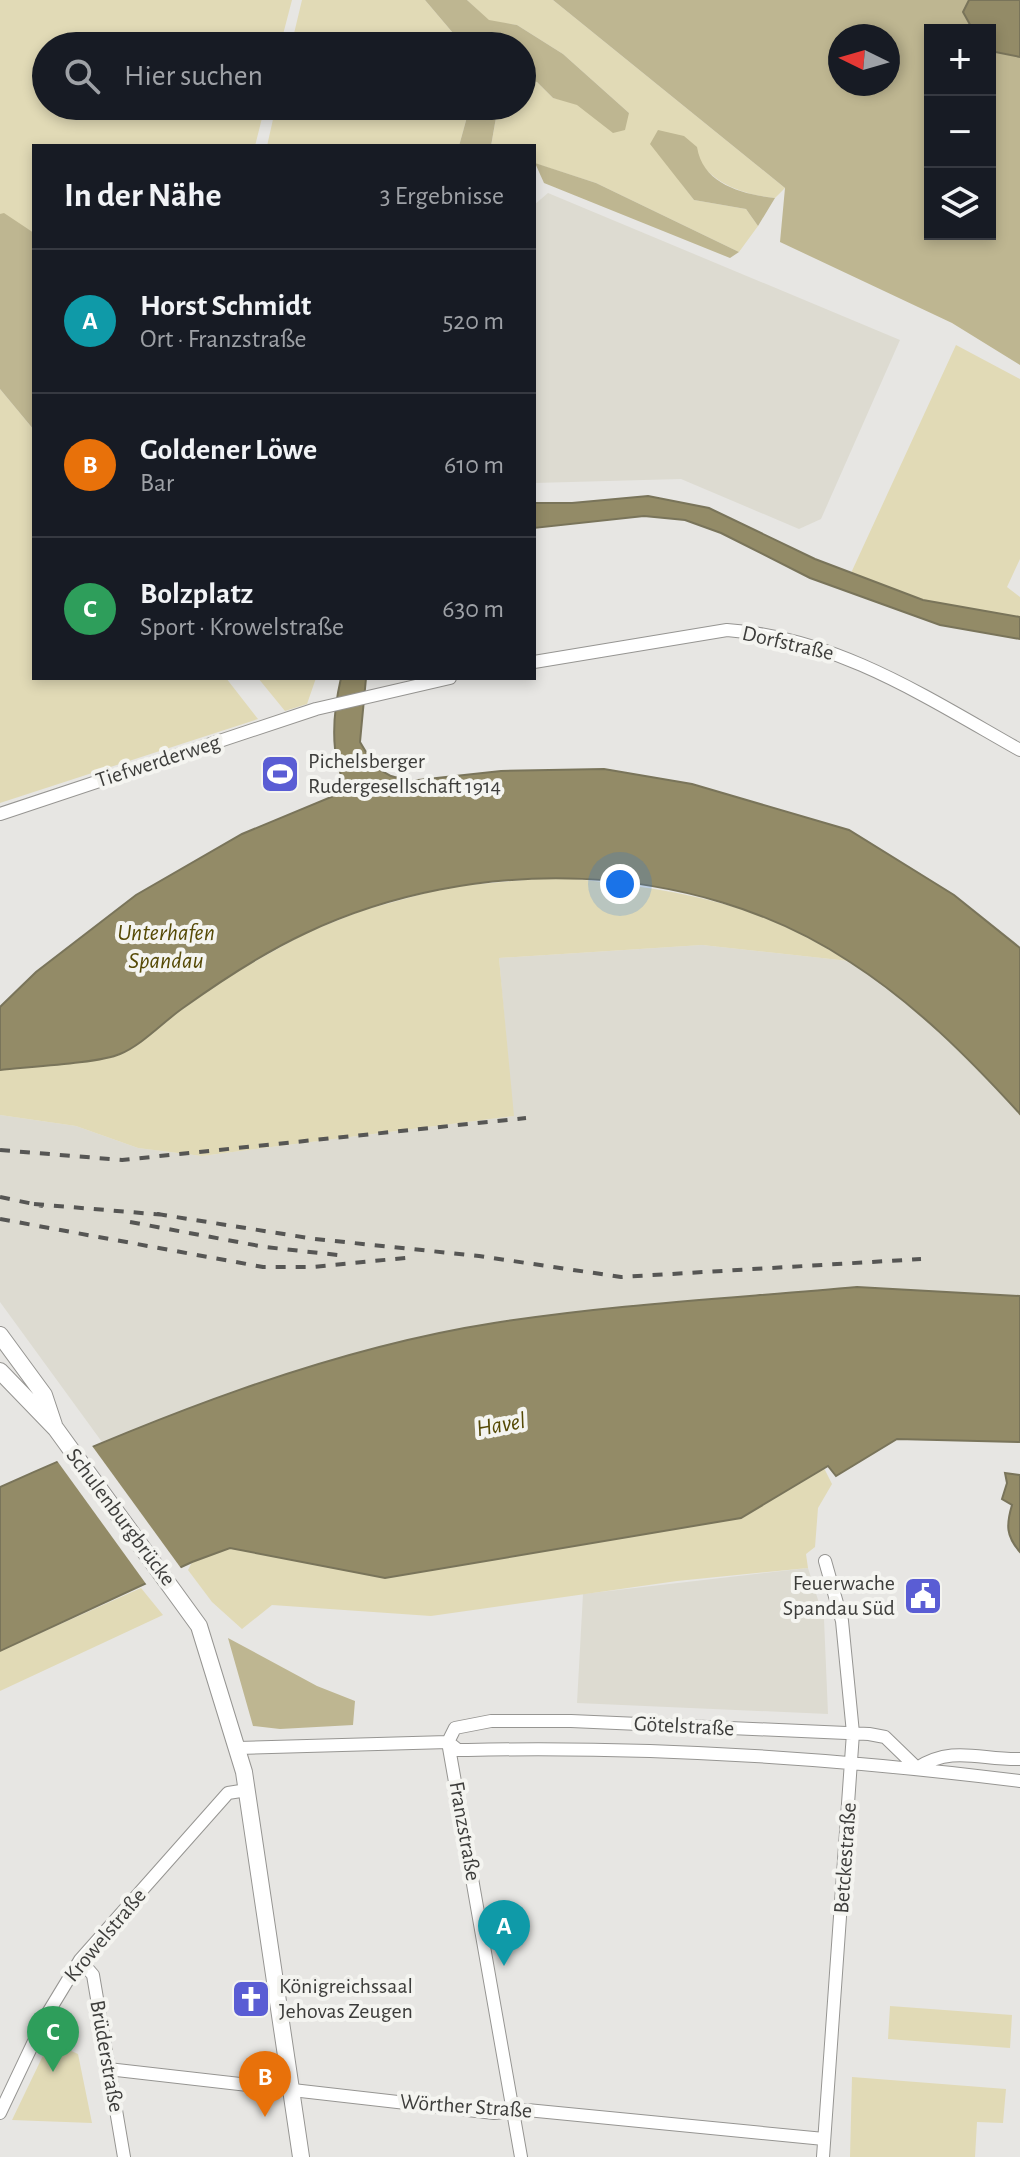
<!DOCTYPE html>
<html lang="de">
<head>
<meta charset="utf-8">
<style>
	:root { --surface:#171b24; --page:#20242c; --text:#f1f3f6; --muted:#9ea1a6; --line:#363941; --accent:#5a5dd4 }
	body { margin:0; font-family:"Alegreya Sans",sans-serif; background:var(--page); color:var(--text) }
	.controls { position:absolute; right:24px; top:24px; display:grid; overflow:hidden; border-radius:0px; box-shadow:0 4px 12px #0003 }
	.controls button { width:72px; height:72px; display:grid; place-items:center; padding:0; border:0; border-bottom:2px solid var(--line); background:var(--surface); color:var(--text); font:40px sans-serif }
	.compass { position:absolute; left:828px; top:24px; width:72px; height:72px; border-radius:50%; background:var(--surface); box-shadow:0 4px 12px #0003; rotate:275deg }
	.you { position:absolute; left:620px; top:884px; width:28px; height:28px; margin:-20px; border:6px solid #fff; border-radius:50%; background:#1a73e8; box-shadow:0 0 0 12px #1a73e833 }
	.badge { display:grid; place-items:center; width:52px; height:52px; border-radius:50%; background:var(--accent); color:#fff; font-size:26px; font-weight:700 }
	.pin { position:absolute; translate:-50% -66px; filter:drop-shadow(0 2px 4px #0008) }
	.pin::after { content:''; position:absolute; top:42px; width:28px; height:24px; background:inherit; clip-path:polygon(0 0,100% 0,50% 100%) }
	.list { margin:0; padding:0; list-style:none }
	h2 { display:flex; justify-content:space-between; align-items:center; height:104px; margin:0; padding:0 32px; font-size:34px }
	h2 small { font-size:26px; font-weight:400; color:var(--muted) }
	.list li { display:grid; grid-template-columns:52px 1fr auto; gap:24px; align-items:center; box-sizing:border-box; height:144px; padding:0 32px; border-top:2px solid var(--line) }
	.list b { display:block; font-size:30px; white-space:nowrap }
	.list p { margin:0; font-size:26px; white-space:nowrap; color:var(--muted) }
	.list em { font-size:26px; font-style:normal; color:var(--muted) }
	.icon { flex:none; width:44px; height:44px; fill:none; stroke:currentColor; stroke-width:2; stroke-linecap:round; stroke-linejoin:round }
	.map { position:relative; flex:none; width:1020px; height:2157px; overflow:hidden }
	.search { position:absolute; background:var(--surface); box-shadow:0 4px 12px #0003; left:32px; top:32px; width:504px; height:88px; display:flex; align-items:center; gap:20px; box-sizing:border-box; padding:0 28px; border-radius:44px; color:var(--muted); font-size:30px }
	.panel { position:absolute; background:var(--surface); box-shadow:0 4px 12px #0003; left:32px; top:144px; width:504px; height:536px; border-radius:0px }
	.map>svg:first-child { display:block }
	.built { fill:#dddbd1 }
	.green { fill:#e1dab6 }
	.forest { fill:#beb691; fill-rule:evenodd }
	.water { fill:#938b67; stroke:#79745a; stroke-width:2 }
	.pier { fill:#e7e6e3 }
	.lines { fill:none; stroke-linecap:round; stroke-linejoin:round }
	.minor-casing { stroke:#969592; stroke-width:14 }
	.tertiary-casing { stroke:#969592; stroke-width:18 }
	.minor { stroke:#fff; stroke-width:12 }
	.tertiary { stroke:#fff; stroke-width:16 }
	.rail { stroke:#565654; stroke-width:4; stroke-dasharray:10 10; stroke-linecap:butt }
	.labels { text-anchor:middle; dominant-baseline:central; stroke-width:8; stroke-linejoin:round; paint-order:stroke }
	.street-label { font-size:22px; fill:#3d3d3b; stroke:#f4f4f0 }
	.poi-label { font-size:22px; fill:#3d3d3b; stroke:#f4f4f0; text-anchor:start }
	.water-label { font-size:24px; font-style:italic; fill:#564a06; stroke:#f4f4f0 }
</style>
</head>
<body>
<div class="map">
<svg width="1020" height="2157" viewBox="0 0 1020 2157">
	<rect width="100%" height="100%" fill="#e7e6e3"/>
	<path class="built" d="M 548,193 L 900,340 L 821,519 L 799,529 L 681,479 L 534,483 L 534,205 Z
		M 702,945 L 849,961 L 942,1031 L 1020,1114 L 1020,1296 L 857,1287 L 494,1323 L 411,1340 L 245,1388 L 102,1442 L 0,1302 L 0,1115 L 76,1126 L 138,1148 L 202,1156 L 513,1116 L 499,958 Z
		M 808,1568 L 824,1619 L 828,1714 L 577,1703 L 583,1594 Z"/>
	<path class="green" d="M 0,0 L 292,0 L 280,46 L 46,46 L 46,106 L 265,106 L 255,146 L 34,146 L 34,233 L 0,214 Z
		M 302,0 L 425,0 L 464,46 L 291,46 Z
		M 467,0 L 553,0 L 785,188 L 775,198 C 746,195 714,185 699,160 L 681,183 L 694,200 L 746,209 L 758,226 L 739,252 L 596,183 L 534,163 L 534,146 L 491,146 L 498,106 L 522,106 L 522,79 L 537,82 L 553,98 L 629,113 L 563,54 L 517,25 L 489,21 Z
		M 276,106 L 470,106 L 459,146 L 267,146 Z
		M 956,345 L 1020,379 L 1020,559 L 1007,587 L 1020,597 L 1020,617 L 923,600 L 851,573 Z
		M 0,389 L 34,430 L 34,678 L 226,678 L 258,719 L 0,803 Z
		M 258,678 L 316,678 L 307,704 L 285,711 Z
		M 556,877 C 633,885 713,893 784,926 C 806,936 828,949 849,961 L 702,945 L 499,958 L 514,1116 L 202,1156 L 138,1148 L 76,1126 L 0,1115 L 0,1070 L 119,1055 L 218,982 L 306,933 L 364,910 L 448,887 Z
		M 824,1468 L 832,1484 L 818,1508 L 815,1547 L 806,1554 L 808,1568 L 677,1581 L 431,1616 L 272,1605 L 242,1629 L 212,1602 L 188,1570 L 192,1562 L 230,1548 L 385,1578 L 741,1518 Z
		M 141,1588 L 163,1615 L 0,1691 L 0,1651 Z
		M 890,2006 L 1012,2015 L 1010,2048 L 888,2039 Z
		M 50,2041 L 78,2054 L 92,2123 L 12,2120 Z
		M 852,2077 L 1006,2089 L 1003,2123 L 977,2122 L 975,2157 L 850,2157 Z"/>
	<path class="forest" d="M 425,0 L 467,0 L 489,20 L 517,25 L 563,54 L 629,113 L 625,130 L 613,133 L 577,105 L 553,98 L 537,82 L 522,79 L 522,46 L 464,46 Z
		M 553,0 L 969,0 L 963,12 L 973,30 L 930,30 L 930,234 L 990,234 L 990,51 L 1020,57 L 1020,365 L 952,323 L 780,242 L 785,188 ZM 840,36 L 888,36 L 888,84 L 840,84 Z
		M 470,106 L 498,106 L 491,146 L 459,146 Z
		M 658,130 L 684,136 L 697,147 C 703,184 741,194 775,198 L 758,226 L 746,209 L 694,200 L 650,144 Z
		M 535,163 L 596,183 L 739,252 L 730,258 L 544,183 Z
		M 4,213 L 34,233 L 34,430 L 0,389 L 0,214 Z
		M 228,1638 L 317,1686 L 355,1701 L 353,1725 L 280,1729 L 253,1726 Z"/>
	<path class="water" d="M 969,0 L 1020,0 L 1020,57 L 990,51 L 990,30 L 973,30 L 963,12 Z
		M 648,496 L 709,508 L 815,559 L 923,600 L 1020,617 L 1020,639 L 940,625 L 810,578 L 721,533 L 685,520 L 644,516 L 534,528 L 534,503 L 572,503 Z
		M 341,678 L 366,678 L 360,742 L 375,767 L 391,776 L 409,781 L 501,771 L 604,769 L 692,784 L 849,830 L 954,895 L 1020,948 L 1020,1114 C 968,1057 915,1004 850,962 C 693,858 474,854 306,933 C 263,953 222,980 183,1008 C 163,1022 142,1045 120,1054 C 100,1063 26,1067 0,1070 L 0,1007 L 36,972 L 136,895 L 242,834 L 348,790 C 329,758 333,713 341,678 Z
		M 857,1287 L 1020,1296 L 1020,1442 L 897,1439 L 836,1476 L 828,1466 L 741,1518 L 385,1578 L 230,1548 L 192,1562 L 0,1651 L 0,1487 C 154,1418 327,1349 494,1323 C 614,1304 736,1298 857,1287 Z
		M 1005,1473 L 1020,1475 L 1020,1552 C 1006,1536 1006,1525 1012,1505 L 1002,1499 L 1007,1483 Z"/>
	<path class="pier" d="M 90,1443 L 183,1571 L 149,1588 L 55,1458 Z"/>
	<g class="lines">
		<g class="minor-casing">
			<path id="minor" d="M 534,662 L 727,630 C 837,638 926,697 1020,750
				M 0,814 L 316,709 L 450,678
				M 448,1742 L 455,1728 L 491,1721 L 571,1721 L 869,1734 L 885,1737 L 917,1768
				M 448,1742 L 521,2157
				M 238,1748 L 448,1742 L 458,1750 L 468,1750 C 652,1746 837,1758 1020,1781
				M 917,1768 C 953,1745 980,1760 1020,1759
				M 80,1960 L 93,1975 L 124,2157
				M 108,2069 L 494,2113 L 527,2110 L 824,2139
				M 0,2113 L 46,2016 L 80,1960 L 228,1793 L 247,1790
				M 823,2157 L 853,1733 L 842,1621 L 825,1561"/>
		</g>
		<g class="tertiary-casing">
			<path id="tertiary" d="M 0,1335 L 44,1395 L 54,1425
				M 0,1371 L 56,1429 L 199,1626 L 244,1772 L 301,2157"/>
		</g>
		<use href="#minor" class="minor"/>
		<use href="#tertiary" class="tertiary"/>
		<path class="rail" d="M 0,1150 L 122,1160 L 526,1118
			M 0,1197 L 43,1206
			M 34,1204 L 165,1215
			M 157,1214 L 315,1239 L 479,1256 L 621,1277 L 921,1259
			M 0,1219 L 263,1267 L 312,1267 L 415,1257
			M 130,1222 L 265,1247 L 347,1256"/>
	</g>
	<defs>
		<g id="stadium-square" transform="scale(2)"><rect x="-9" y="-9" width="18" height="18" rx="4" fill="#5a5dd4" stroke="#f4f4f0"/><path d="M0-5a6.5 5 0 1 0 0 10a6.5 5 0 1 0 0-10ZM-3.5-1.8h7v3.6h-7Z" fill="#fff"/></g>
		<g id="civic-square" transform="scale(2)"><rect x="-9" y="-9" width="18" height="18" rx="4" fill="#5a5dd4" stroke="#f4f4f0"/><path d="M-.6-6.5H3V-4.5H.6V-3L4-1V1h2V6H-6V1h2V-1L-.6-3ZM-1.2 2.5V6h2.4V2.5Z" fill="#fff"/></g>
		<g id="church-square" transform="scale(2)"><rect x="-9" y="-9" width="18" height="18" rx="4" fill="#5a5dd4" stroke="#f4f4f0"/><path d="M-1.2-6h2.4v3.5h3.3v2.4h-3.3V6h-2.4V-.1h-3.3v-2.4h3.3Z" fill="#fff"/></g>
	</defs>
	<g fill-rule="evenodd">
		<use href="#stadium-square" x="280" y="774"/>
		<use href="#civic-square" x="923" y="1596"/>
		<use href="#church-square" x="251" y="1999"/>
	</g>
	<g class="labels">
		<g class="street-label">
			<text transform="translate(788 643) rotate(13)">Dorfstraße</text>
			<text transform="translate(158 761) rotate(-18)">Tiefwerderweg</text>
			<text transform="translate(121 1517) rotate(53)">Schulenburgbrücke</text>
			<text transform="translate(684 1726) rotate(3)">Götelstraße</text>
			<text transform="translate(465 1831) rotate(80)">Franzstraße</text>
			<text transform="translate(845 1858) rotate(-86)">Betckestraße</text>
			<text transform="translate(105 1935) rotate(-50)">Krowelstraße</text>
			<text transform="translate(107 2056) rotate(80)">Brüderstraße</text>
			<text transform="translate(466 2106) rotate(4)">Wörther Straße</text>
		</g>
		<g class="poi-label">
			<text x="308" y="761">Pichelsberger<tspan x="308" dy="25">Rudergesellschaft 1914</tspan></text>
			<text x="895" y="1583" text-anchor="end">Feuerwache<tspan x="895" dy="25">Spandau Süd</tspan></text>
			<text x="279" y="1986">Königreichssaal<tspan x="279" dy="25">Jehovas Zeugen</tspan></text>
		</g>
		<g class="water-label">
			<text x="166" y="933">Unterhafen<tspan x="166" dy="28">Spandau</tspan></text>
			<text transform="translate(501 1425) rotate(-10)">Havel</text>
		</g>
	</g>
</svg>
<div class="controls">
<button>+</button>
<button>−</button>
<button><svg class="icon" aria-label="layers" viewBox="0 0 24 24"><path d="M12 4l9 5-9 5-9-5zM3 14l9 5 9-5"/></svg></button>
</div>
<svg class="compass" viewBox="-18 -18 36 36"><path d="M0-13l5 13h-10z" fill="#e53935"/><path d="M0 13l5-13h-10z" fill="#9ea1a6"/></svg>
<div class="you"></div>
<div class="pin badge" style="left:504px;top:1966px;background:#0f9aa8">A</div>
<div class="pin badge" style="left:265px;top:2117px;background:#e8710a">B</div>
<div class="pin badge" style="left:53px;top:2072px;background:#2e9e5b">C</div>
<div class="search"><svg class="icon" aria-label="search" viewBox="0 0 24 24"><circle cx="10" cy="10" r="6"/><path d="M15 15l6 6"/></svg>Hier suchen</div>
<section class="panel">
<h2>In der Nähe<small>3 Ergebnisse</small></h2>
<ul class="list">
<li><span class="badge" style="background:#0f9aa8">A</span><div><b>Horst Schmidt</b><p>Ort · Franzstraße</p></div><em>520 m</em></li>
<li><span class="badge" style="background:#e8710a">B</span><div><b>Goldener Löwe</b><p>Bar</p></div><em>610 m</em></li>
<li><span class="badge" style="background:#2e9e5b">C</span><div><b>Bolzplatz</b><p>Sport · Krowelstraße</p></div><em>630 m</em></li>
</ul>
</section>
</div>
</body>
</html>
